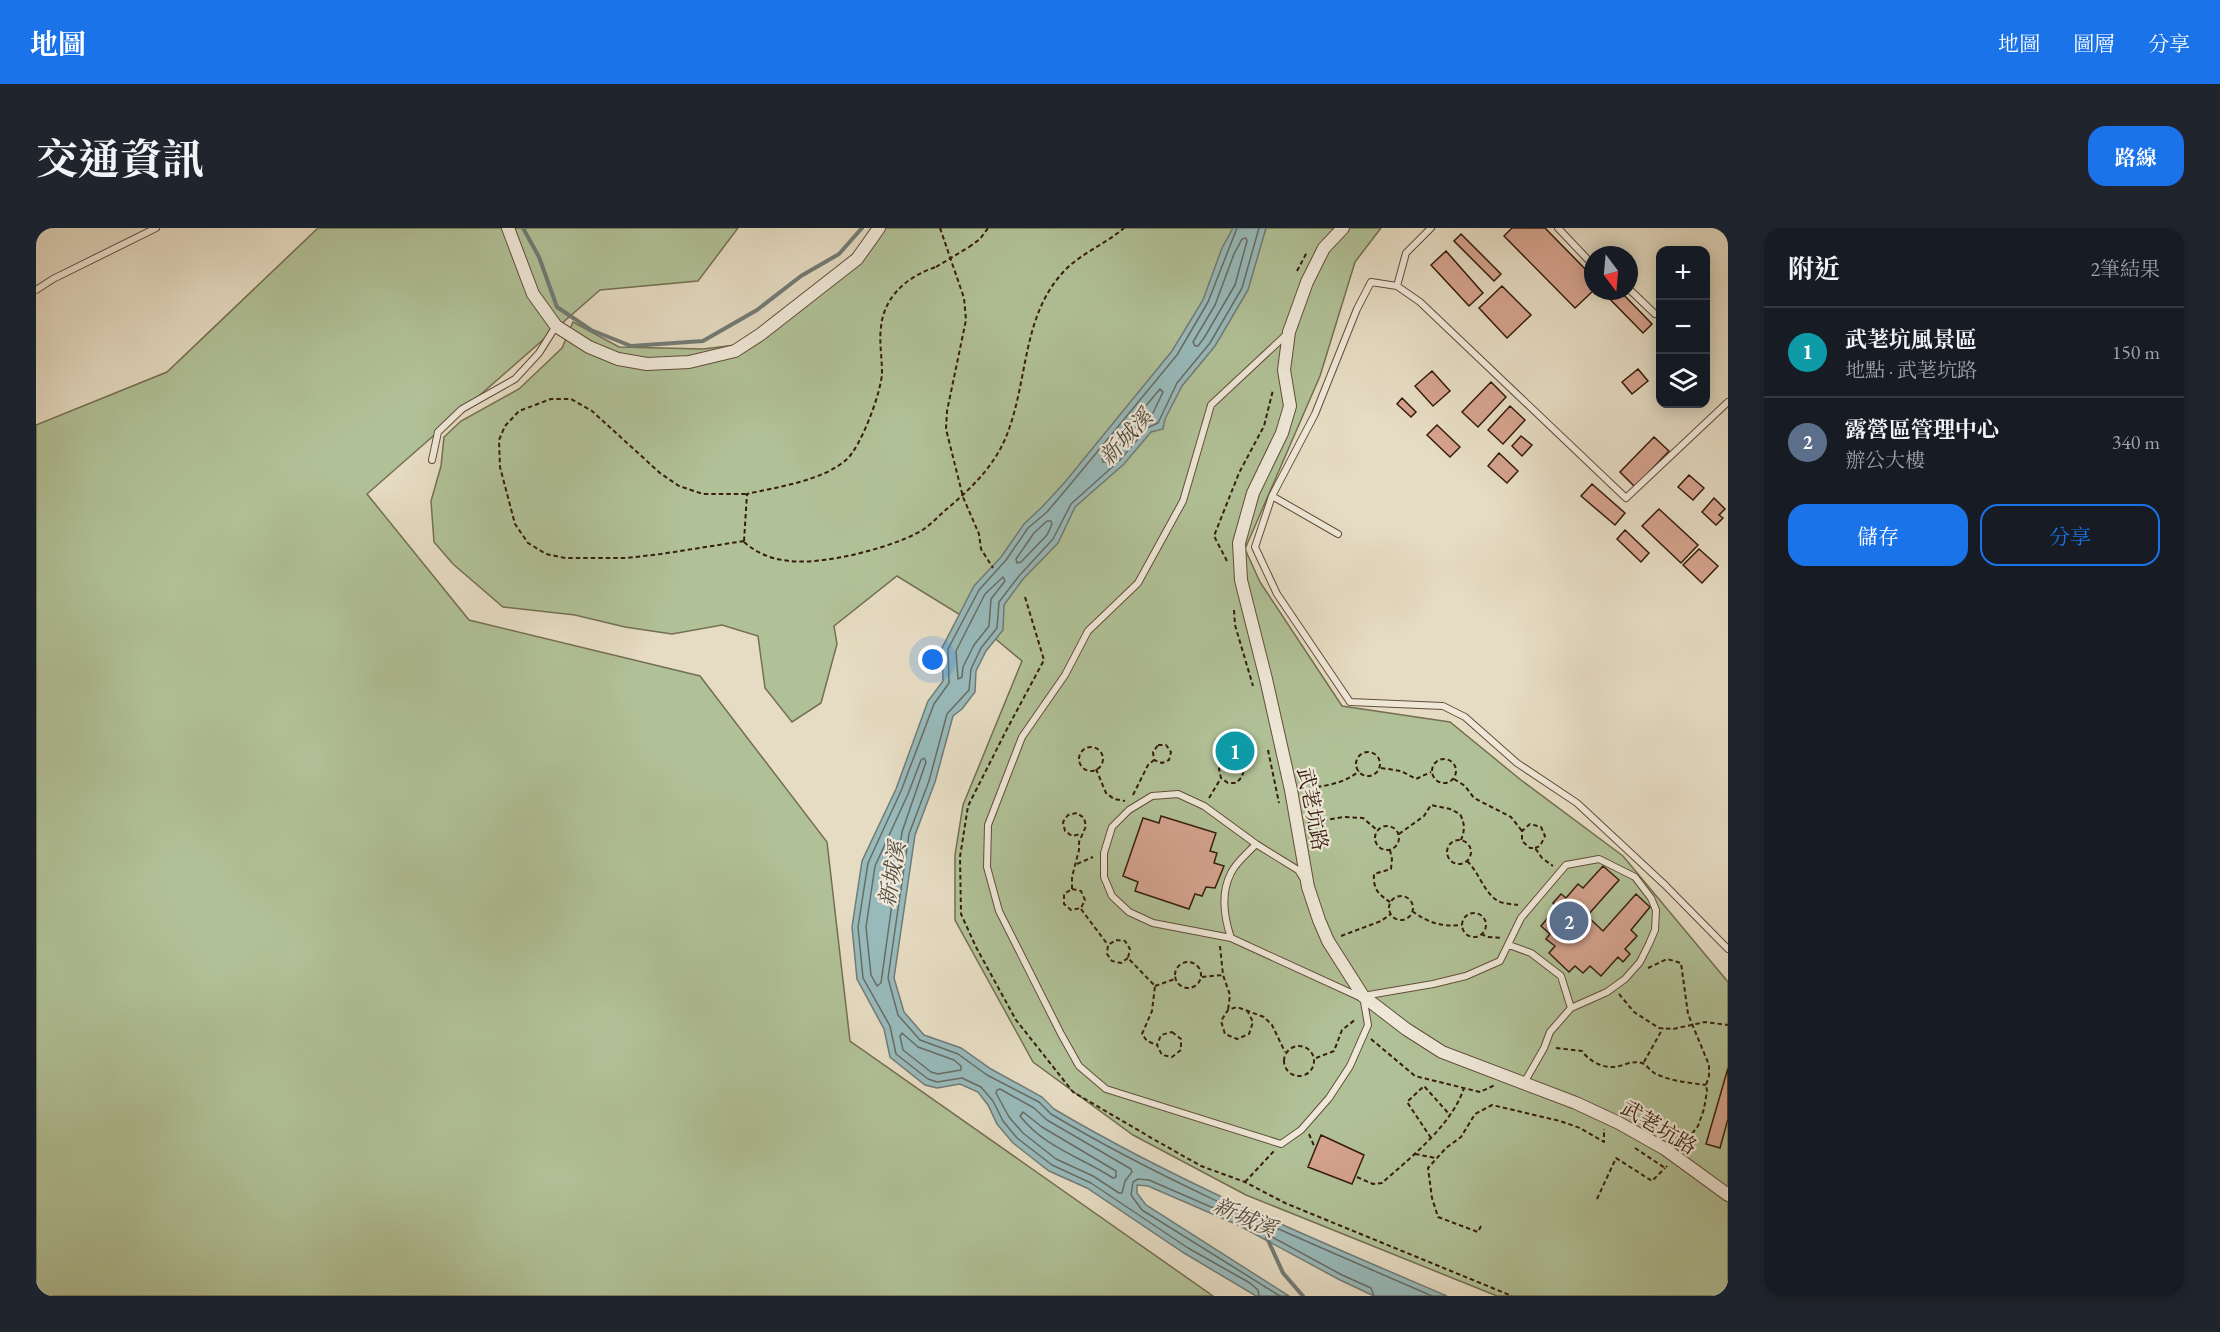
<!DOCTYPE html>
<html lang="zh-TW">
<head>
<meta charset="utf-8">
<style>
	:root { --surface:#171b24; --page:#20242c; --text:#f1f3f6; --muted:#9ea1a6; --line:#363941; --accent:#1a73e8 }
	body { margin:0; font-family:"EB Garamond","Noto Serif TC",serif; background:var(--page); color:var(--text) }
	.controls { position:absolute; right:18px; top:18px; display:grid; overflow:hidden; border-radius:12px; box-shadow:0 3px 15px #0003 }
	.controls button { width:54px; height:54px; display:grid; place-items:center; padding:0; border:0; border-bottom:2px solid var(--line); background:var(--surface); color:var(--text); font:30px sans-serif }
	.compass { position:absolute; left:1548px; top:18px; width:54px; height:54px; border-radius:50%; background:var(--surface); box-shadow:0 3px 15px #0003; rotate:164deg }
	.you { position:absolute; left:897px; top:432px; width:21px; height:21px; margin:-15px; border:4px solid #fff; border-radius:50%; background:#1a73e8; box-shadow:0 0 0 9px #1a73e833 }
	.badge { display:grid; place-items:center; width:39px; height:39px; border-radius:50%; background:var(--accent); color:#fff; font-size:20px; font-weight:700 }
	.pin { position:absolute; translate:-50% -50%; border:3px solid #fff; box-shadow:0 2px 6px #0006 }
	.list { margin:0; padding:0; list-style:none }
	h2 { display:flex; justify-content:space-between; align-items:center; height:78px; margin:0; padding:0 24px; font-size:26px }
	h2 small { font-size:20px; font-weight:400; color:var(--muted) }
	.list li { display:grid; grid-template-columns:39px 1fr auto; gap:18px; align-items:center; box-sizing:border-box; height:90px; padding:0 24px; border-top:2px solid var(--line) }
	.list b { display:block; font-size:22px; white-space:nowrap }
	.list p { margin:0; font-size:20px; white-space:nowrap; color:var(--muted) }
	.list em { font-size:20px; font-style:normal; color:var(--muted) }
	.actions { display:flex; gap:12px; padding:18px 24px }
	.actions a { flex:1; padding:14px 0; border:2px solid var(--accent); border-radius:18px; text-align:center; font-size:21px; color:var(--accent) }
	.actions .main { background:var(--accent); color:#fff }
	.icon { flex:none; width:33px; height:33px; fill:none; stroke:currentColor; stroke-width:2; stroke-linecap:round; stroke-linejoin:round }
	.map { position:relative; flex:none; width:1692px; height:1068px; overflow:hidden; border-radius:18px }
	header { display:flex; align-items:center; gap:36px; box-sizing:border-box; height:84px; padding:0 30px; background:var(--accent); color:#fff }
	header strong { font-size:28px }
	nav { display:flex; gap:33px; margin-inline-start:auto; font-size:21px }
	.intro { display:flex; align-items:center; justify-content:space-between; box-sizing:border-box; height:144px; padding:0 36px }
	h1 { margin:0; font-size:42px }
	.button { padding:15px 27px; border-radius:18px; background:var(--accent); color:#fff; font-size:21px; font-weight:700 }
	main { display:flex; gap:36px; padding:0 36px }
	aside { flex:1; background:var(--surface); border-radius:18px; box-shadow:0 3px 15px #0003 }
	.map>svg:first-child { display:block }
	.green { fill:#b1c197; stroke:#746f52; stroke-width:1.5 }
	.water { fill:#98babb; stroke:#717b76; stroke-width:1.5 }
	.lines { fill:none; stroke-linecap:round; stroke-linejoin:round }
	.shore { stroke:#676c64; stroke-width:1.5 }
	.stream { stroke:#717b76; stroke-width:4 }
	.building { fill:#d5a38e; stroke:#361d0e; stroke-width:1.5 }
	.lane-casing { stroke:#624d3b; stroke-width:8 }
	.street-casing { stroke:#624d3b; stroke-width:14 }
	.path { stroke:#361d0e; stroke-width:2; stroke-dasharray:4.5 3; stroke-linecap:butt }
	.lane { stroke:#efe8d8; stroke-width:6 }
	.street { stroke:#efe8d8; stroke-width:12 }
	.path-bridge { stroke:#361d0e; stroke-width:2; stroke-dasharray:4.5 3; stroke-linecap:butt }
	.labels { text-anchor:middle; dominant-baseline:central; stroke-width:4.5; stroke-linejoin:round; paint-order:stroke }
	.street-label { font-size:21px; fill:#361d0e; stroke:#efe8d8 }
	.water-label { font-size:22px; font-style:italic; fill:#534c42; stroke:#efe8d8 }
</style>
</head>
<body>
<header>
<strong>地圖</strong>
<nav><a>地圖</a><a>圖層</a><a>分享</a></nav>
</header>
<div class="intro"><h1>交通資訊</h1><a class="button">路線</a></div>
<main>
<div class="map">
<svg width="1692" height="1068" viewBox="0 0 1692 1068">
	<rect width="100%" height="100%" fill="#e6dcc3"/>
	<filter id="stains"><feTurbulence type="fractalNoise" baseFrequency=".00333" numOctaves="4"/><feColorMatrix values="0 0 0 0 .2 0 0 0 0 .09 0 0 0 0 .02 0 0 0 .5 -.17"/></filter>
	<radialGradient id="worn" r=".72"><stop offset=".6" stop-color="#630" stop-opacity="0"/><stop offset="1" stop-color="#630" stop-opacity=".3"/></radialGradient>
	<path class="green" d="M 282,0 L 702,0 L 662,53 L 564,62 L 331,266 L 433,392 L 664,448 L 791,614 L 814,813 L 1177,1068 L 0,1068 L 0,197 L 131,144 Z
		M 839,0 L 1345,0 L 1319,34 L 1284,148 L 1209,321 L 1224,354 L 1306,478 L 1414,494 L 1485,552 L 1587,628 L 1692,754 L 1692,1068 L 1461,1068 L 1210,967 L 1097,907 L 997,834 L 919,692 L 919,627 L 927,577 L 986,433 L 949,402 L 861,348 L 798,398 L 801,416 L 785,475 L 756,494 L 729,460 L 722,408 L 686,397 L 636,406 L 589,399 L 539,387 L 467,379 L 417,336 L 398,314 L 395,273 L 405,238 L 408,209 L 425,193 L 483,161 L 526,120 L 537,94 L 583,119 L 667,121 L 700,117 L 742,87 L 788,51 L 817,26 Z"/>
	<path class="water" d="M 1197,0 L 1230,0 L 1212,62 L 1179,118 L 1146,158 L 1129,191 L 1127,201 L 1115,204 L 1088,236 L 1039,279 L 1022,315 L 987,351 L 968,377 L 967,402 L 950,423 L 940,443 L 939,464 L 926,481 L 917,488 L 899,554 L 879,607 L 858,750 L 868,784 L 888,807 L 925,820 L 955,841 L 1006,869 L 1018,881 C 1143,955 1278,1011 1411,1068 L 1338,1068 L 1304,1052 L 1202,997 L 1112,958 L 1101,957 L 1101,965 L 1110,977 L 1253,1068 L 1220,1068 L 1148,1025 L 1051,960 L 1013,943 L 977,915 L 961,896 L 952,877 L 942,864 L 924,856 L 901,860 L 889,857 L 854,829 L 848,801 L 821,751 L 816,699 L 826,633 L 860,561 L 892,473 L 907,453 L 906,420 L 938,358 L 965,329 L 988,296 L 1006,279 L 1029,254 L 1136,123 L 1167,72 L 1186,20 Z"/>
	<g class="lines">
		<path class="shore" d="M 1201,0 L 1172,74 L 1141,127 L 1033,258 L 1011,284 L 992,300 L 970,332 L 943,362 L 912,421 L 913,455 L 898,476 L 865,563 L 832,635 L 822,699 L 827,750 L 854,798 L 860,826 L 892,851 L 901,854 L 926,850 L 945,859 L 957,873 L 967,893 L 981,910 L 1016,937 L 1055,955 L 1152,1020 L 1214,1055 L 1222,1062 L 1223,1068
			M 1223,0 L 1206,60 L 1174,115 L 1141,155 L 1122,195 L 1111,200 L 1084,232 L 1035,276 L 1017,311 L 983,348 L 963,374 L 961,400 L 945,420 L 935,441 L 933,462 L 911,486 L 893,553 L 873,606 L 852,750 L 862,787 L 884,812 L 922,826 L 951,847 L 1003,874 L 1015,886 C 1137,959 1266,1011 1396,1068
			M 1210,10 L 1211,13 L 1199,57 L 1168,110 L 1162,118 L 1159,118 L 1157,114 L 1179,77 L 1198,26 L 1206,11 Z
			M 1124,161 L 1127,164 L 1115,189 L 1104,195 L 1070,234 L 1067,234 L 1066,230 Z
			M 1011,293 L 1015,293 L 1016,296 L 1011,307 L 985,334 L 981,335 L 980,331 L 998,305 Z
			M 967,349 L 969,353 L 955,371 L 953,398 L 938,417 L 927,439 L 926,449 L 922,451 L 920,423 L 949,366 Z
			M 888,530 L 890,534 L 866,604 L 845,755 L 841,758 L 835,747 L 830,699 L 839,638 L 872,566 L 885,532 Z
			M 866,805 L 882,819 L 918,832 L 925,838 L 925,842 L 902,846 L 895,844 L 867,822 L 864,808 Z
			M 964,861 L 998,880 L 1011,892 L 1095,941 L 1096,944 L 1089,953 L 1086,965 L 1083,965 L 1057,948 L 1020,931 L 987,905 L 973,889 L 960,865 L 961,862 Z
			M 987,884 L 1006,899 L 1080,943 L 1080,949 L 1077,950 C 1045,929 1008,919 984,888 Z
			M 1244,1068 L 1106,982 L 1095,967 L 1097,954 L 1102,951 L 1113,952 L 1205,992 L 1306,1047 L 1335,1060 L 1338,1068"/>
		<path class="stream" d="M 487,0 L 503,29 L 521,79 L 555,102 L 595,118 L 667,113 L 721,82 L 765,48 L 803,26 L 826,0
			M 1231,1010 L 1247,1045 L 1267,1068"/>
	</g>
	<path class="building" d="M 1476,0 L 1509,0 L 1557,49 L 1557,63 L 1539,80 L 1468,8 Z
		M 1425,6 L 1465,46 L 1458,53 L 1418,13 Z
		M 1410,23 L 1447,65 L 1433,78 L 1395,37 Z
		M 1466,58 L 1495,87 L 1471,110 L 1443,80 Z
		M 1569,63 L 1584,63 L 1616,96 L 1607,105 L 1568,65 Z
		M 1602,141 L 1612,153 L 1596,166 L 1586,154 Z
		M 1396,143 L 1414,163 L 1397,178 L 1379,158 Z
		M 1455,154 L 1470,169 L 1442,199 L 1426,184 Z
		M 1366,170 L 1380,184 L 1375,189 L 1361,176 Z
		M 1474,178 L 1489,192 L 1467,216 L 1452,202 Z
		M 1401,197 L 1424,219 L 1414,229 L 1391,207 Z
		M 1485,208 L 1496,217 L 1486,228 L 1476,218 Z
		M 1618,209 L 1633,223 L 1599,259 L 1584,244 Z
		M 1463,225 L 1482,243 L 1471,255 L 1452,238 Z
		M 1653,247 L 1668,260 L 1657,272 L 1642,259 Z
		M 1556,256 L 1589,285 L 1579,297 L 1545,268 Z
		M 1678,270 L 1689,281 L 1683,287 L 1687,290 L 1680,297 L 1666,284 Z
		M 1623,281 L 1662,317 L 1645,335 L 1606,298 Z
		M 1589,302 L 1613,325 L 1605,334 L 1581,311 Z
		M 1663,321 L 1682,338 L 1666,355 L 1647,337 Z
		M 1125,588 L 1180,605 L 1174,623 L 1181,625 L 1178,635 L 1188,638 L 1179,660 L 1170,659 L 1166,668 L 1159,666 L 1153,681 L 1099,663 L 1102,654 L 1087,648 L 1107,590 L 1123,595 Z
		M 1567,638 L 1583,652 L 1551,688 L 1567,703 L 1600,666 L 1614,679 L 1595,702 L 1601,708 L 1589,721 L 1594,726 L 1587,734 L 1582,729 L 1565,748 L 1554,738 L 1547,745 L 1539,738 L 1533,744 L 1513,725 L 1519,718 L 1510,711 L 1514,706 L 1505,698 L 1521,679 L 1517,675 L 1525,666 L 1530,670 L 1542,656 L 1547,660 Z
		M 1692,840 L 1692,891 L 1684,920 L 1670,916 Z
		M 1285,907 L 1328,927 L 1316,956 L 1272,939 Z"/>
	<g class="lines">
		<g class="lane-casing">
			<path id="lane" d="M 1522,0 L 1557,37
				M 1361,58 L 1370,25 L 1395,0
				M 1593,61 L 1619,86
				M 0,62 L 17,51 L 120,0
				M 1251,106 L 1175,177 L 1147,273 L 1102,355 L 1052,403 L 1029,447 L 986,509 L 952,597 L 951,639 L 963,683 L 1025,806 L 1043,838 L 1070,861 L 1245,916 L 1265,902 L 1293,870 L 1314,838 L 1332,797 L 1327,768 L 1397,756 L 1430,748 L 1464,733 L 1485,690 L 1530,637 L 1563,631 L 1599,649 L 1615,670 L 1620,682 L 1619,702 L 1613,716 L 1604,734 L 1589,751 L 1571,764 L 1535,780
				M 1692,174 L 1590,270 L 1384,74 L 1361,58 L 1335,54 L 1321,81 L 1279,186 L 1236,268 L 1219,319 L 1241,366 L 1314,474 L 1407,478 L 1429,489 L 1481,535 L 1541,575 L 1629,657 L 1692,721
				M 396,232 L 402,204 L 426,181 L 479,151 L 503,125 L 520,98
				M 1236,268 L 1302,306
				M 1220,616 L 1262,642 L 1267,650
				M 1195,710 C 1188,689 1184,666 1195,645 C 1200,634 1212,625 1220,616 L 1168,578 L 1142,566 L 1116,568 L 1093,582 L 1076,599 L 1068,625 L 1068,649 L 1076,668 L 1093,684 L 1117,695 L 1195,710 L 1326,770
				M 1473,717 L 1495,725 L 1525,748 L 1535,780 L 1514,804 L 1508,820 L 1488,855"/>
		</g>
		<g class="street-casing">
			<path id="street" d="M 472,0 L 497,66 L 520,98 L 553,119 L 582,131 L 611,136 L 653,134 L 699,123 L 725,106 L 821,31 L 843,0
				M 1307,0 L 1288,20 L 1271,54 L 1253,104 L 1248,142 L 1254,178 L 1246,205 L 1217,265 L 1203,315 L 1205,352 L 1230,451 L 1255,562 L 1272,659 L 1283,692 L 1292,713 L 1327,768 L 1370,801 L 1406,824 L 1540,875 L 1583,895 L 1629,921 L 1692,967"/>
		</g>
		<path class="path" d="M 904,0 L 928,70 L 930,92 L 911,183 L 910,201 L 927,269 L 943,306 L 945,321 L 957,340
			M 933,19 L 944,11 L 952,0
			M 1261,43 L 1271,24
			M 708,313 L 625,326 L 590,330 L 529,330 L 510,326 L 492,315 L 479,296 L 464,239 L 463,212 L 469,198 L 483,183 L 515,171 L 535,171 L 556,183 L 624,245 L 643,258 L 667,266 L 711,266
			M 708,313 L 711,266 C 741,259 786,253 810,232 C 825,219 845,165 846,145 C 846,129 843,114 845,99 C 848,68 872,48 900,39
			M 708,314 C 736,339 773,335 807,329 C 831,324 868,314 888,301 C 897,295 904,286 912,280 C 939,257 963,233 974,198 C 991,149 988,91 1023,49 C 1040,27 1067,18 1088,0
			M 1191,333 L 1178,308 L 1203,245 L 1228,198 L 1237,162
			M 989,369 L 1008,432 L 971,501 L 932,578 L 924,629 L 925,686 L 940,719 L 980,792 L 1037,864 L 1119,912 L 1165,938 L 1209,954 L 1249,975 L 1476,1068
			M 1198,382 L 1199,397 L 1217,458
			M 1122,517 L 1130,517 L 1135,524 L 1133,532 L 1126,535 L 1118,532 L 1117,524 Z
			M1043 531a12 12 0 1 1 24 0a12 12 0 1 1-24 0Z
			M 1232,522 L 1243,575
			M1320 536a12 12 0 1 1 24 0a12 12 0 1 1-24 0Z
			M1396 543a12 12 0 1 1 24 0a12 12 0 1 1-24 0Z
			M 1345,540 L 1365,543 L 1380,551 L 1395,544
			M 1060,541 L 1070,565 L 1078,571 L 1089,573
			M 1418,551 L 1429,558 L 1438,570 L 1475,589 L 1486,603
			M 1266,561 C 1286,558 1307,557 1323,543
			M 1097,567 L 1112,537 L 1118,532
			M 1173,570 L 1185,550 L 1183,541 L 1187,534 C 1197,530 1202,532 1208,541 L 1206,549 L 1200,555 L 1192,555 L 1185,550
			M 1272,595 L 1307,589 L 1327,590 L 1342,603
			M1339 610a12 12 0 1 1 24 0a12 12 0 1 1-24 0Z
			M 1363,606 L 1388,588 L 1395,577 L 1414,581 L 1424,586 C 1429,596 1429,602 1425,612
			M1411 624a12 12 0 1 1 24 0a12 12 0 1 1-24 0Z
			M 1499,620 L 1504,618 L 1509,608 L 1505,599 L 1494,596 L 1486,603 L 1486,613 L 1494,620 L 1499,620 L 1506,630 L 1517,638
			M 1354,622 L 1356,631 L 1355,641 L 1338,646 C 1337,661 1342,666 1354,674
			M 1431,633 C 1443,644 1448,665 1462,673 C 1467,676 1476,676 1482,677
			M 1041,636 L 1057,629
			M 1036,661 L 1036,649 L 1043,622 L 1043,614 L 1050,598 L 1048,590 L 1041,585 L 1032,587 L 1027,594 L 1029,603 L 1036,608 L 1045,606
			M 1036,661 L 1045,663 L 1049,672 L 1045,680 L 1035,682 L 1028,676 L 1028,666 Z
			M1353 680a12 12 0 1 1 24 0a12 12 0 1 1-24 0Z
			M 1045,681 L 1072,717
			M 1376,683 C 1393,695 1405,699 1426,697
			M1426 697a12 12 0 1 1 24 0a12 12 0 1 1-24 0Z
			M 1445,706 L 1452,709 L 1466,710
			M 1305,708 L 1345,693 L 1355,686
			M 1184,718 L 1187,747 L 1194,767 L 1192,782
			M 1092,730 L 1085,735 L 1076,733 L 1071,726 L 1072,717 L 1080,712 L 1089,713 L 1094,721 L 1092,730 L 1119,758 L 1116,783 L 1106,806 L 1111,813 L 1121,817
			M1139 747a13 13 0 1 1 26 0a13 13 0 1 1-26 0Z
			M 1612,740 L 1631,731 L 1645,735 L 1652,786 L 1673,837 L 1673,848 L 1670,857 L 1671,863 L 1668,881 L 1662,898 L 1646,919
			M 1166,749 L 1187,747
			M 1119,758 L 1139,751
			M 1583,766 L 1598,784 L 1623,800 L 1637,801 L 1669,794 L 1692,797
			M 1211,782 L 1217,794 L 1213,806 L 1201,811 L 1189,806 L 1185,793 L 1192,782 L 1201,779 L 1228,789 L 1236,797 L 1249,824
			M 1136,804 L 1145,811 L 1145,822 L 1136,829 L 1126,827 L 1121,817 L 1125,807 Z
			M 1335,811 L 1379,848 L 1444,864 L 1459,857
			M1248 833a15 15 0 1 1 30 0a15 15 0 1 1-30 0Z
			M 1520,820 L 1546,823 C 1553,833 1566,840 1578,839 C 1588,838 1595,832 1606,835 C 1611,837 1615,844 1620,846 C 1635,853 1654,855 1670,857
			M 1280,830 L 1298,823 L 1306,802 L 1320,791
			M 1608,834 L 1627,800
			M 1273,906 L 1279,920
			M 1395,910 L 1371,874 L 1388,858 L 1413,886
			M 1599,920 L 1629,940 L 1631,938
			M 1379,926 L 1400,930
			M 1321,949 L 1337,956 L 1346,955 C 1374,930 1416,897 1428,860
			M 1209,954 L 1238,923
			M 1561,971 L 1580,930 L 1616,953 L 1629,940
			M 1445,998 L 1442,1004 L 1402,989 L 1396,970 L 1392,940 L 1410,920 L 1425,909 L 1439,886 L 1456,877 L 1524,893 L 1544,900 L 1568,914 L 1568,901"/>
		<use href="#lane" class="lane"/>
		<use href="#street" class="street"/>
		<path class="path-bridge" d="M 900,39 L 933,19"/>
	</g>
	<g class="labels">
		<g class="street-label">
			<text transform="translate(1277 581) rotate(79)">武荖坑路</text>
			<text transform="translate(1623 899) rotate(31)">武荖坑路</text>
		</g>
		<g class="water-label">
			<text transform="translate(1090 209) rotate(-47)">新城溪</text>
			<text transform="translate(856 646) rotate(-80)">新城溪</text>
			<text transform="translate(1209 989) rotate(24)">新城溪</text>
		</g>
	</g>
	<rect width="100%" height="100%" filter="url(#stains)"/>
	<rect width="100%" height="100%" fill="url(#worn)"/>
</svg>
<div class="controls">
<button>+</button>
<button>−</button>
<button><svg class="icon" aria-label="layers" viewBox="0 0 24 24"><path d="M12 4l9 5-9 5-9-5zM3 14l9 5 9-5"/></svg></button>
</div>
<svg class="compass" viewBox="-18 -18 36 36"><path d="M0-13l5 13h-10z" fill="#e53935"/><path d="M0 13l5-13h-10z" fill="#9ea1a6"/></svg>
<div class="you"></div>
<div class="pin badge" style="left:1199px;top:523px;background:#0f9aa8">1</div>
<div class="pin badge" style="left:1533px;top:693px;background:#5c6f8a">2</div>
</div>
<aside>
<h2>附近<small>2筆結果</small></h2>
<ul class="list">
<li><span class="badge" style="background:#0f9aa8">1</span><div><b>武荖坑風景區</b><p>地點 · 武荖坑路</p></div><em>150 m</em></li>
<li><span class="badge" style="background:#5c6f8a">2</span><div><b>露營區管理中心</b><p>辦公大樓</p></div><em>340 m</em></li>
</ul>
<div class="actions"><a class="main">儲存</a><a>分享</a></div>
</aside>
</main>
</body>
</html>
